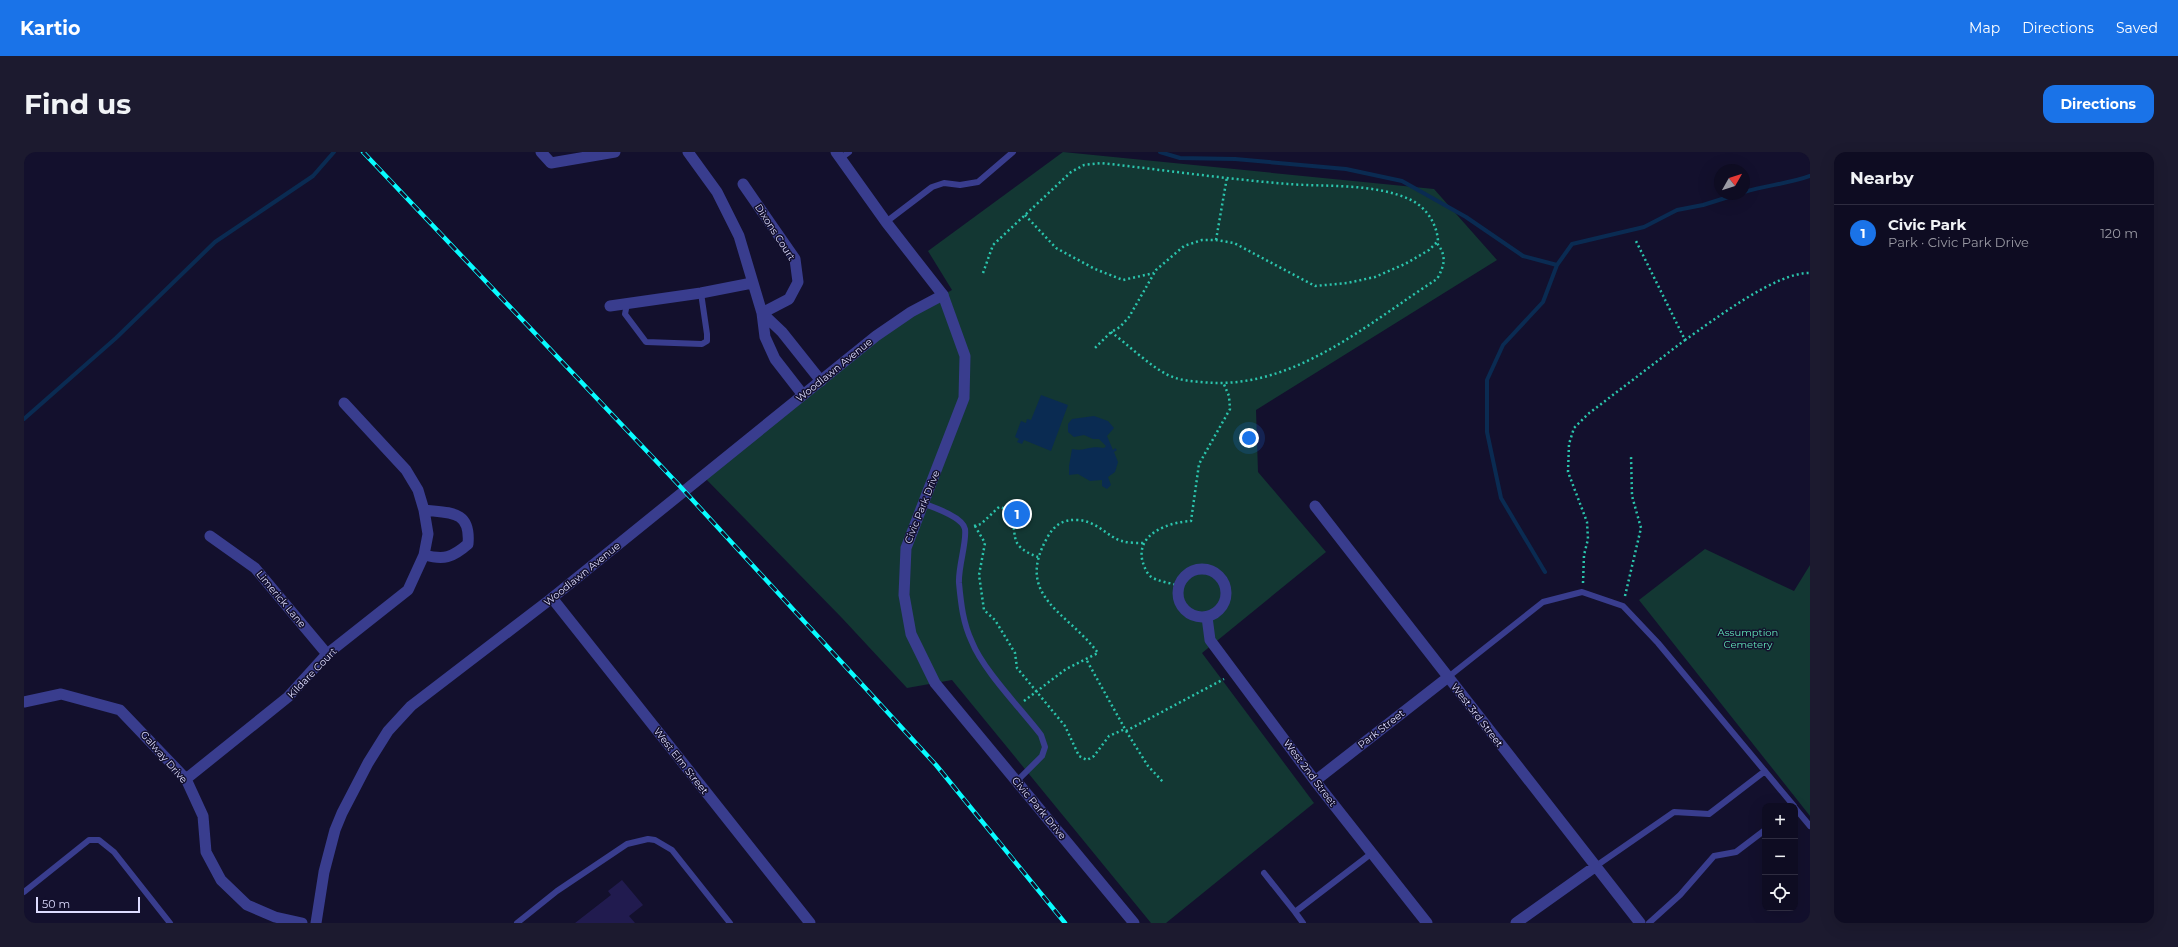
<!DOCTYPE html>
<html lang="en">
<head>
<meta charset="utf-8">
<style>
	:root { --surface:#0e0c22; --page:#1c1a2f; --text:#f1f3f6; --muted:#9b9ba5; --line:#2e2c40; --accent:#1a73e8 }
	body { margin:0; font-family:Montserrat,sans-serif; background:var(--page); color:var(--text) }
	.controls { position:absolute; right:12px; bottom:12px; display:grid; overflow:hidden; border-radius:8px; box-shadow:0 4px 16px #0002 }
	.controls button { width:36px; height:36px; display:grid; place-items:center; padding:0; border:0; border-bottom:1px solid var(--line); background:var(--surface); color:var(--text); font:20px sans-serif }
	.compass { position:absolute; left:1690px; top:12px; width:36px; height:36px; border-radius:50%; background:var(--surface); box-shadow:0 4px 16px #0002; rotate:51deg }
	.scale { position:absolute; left:12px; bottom:10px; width:104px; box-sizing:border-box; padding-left:4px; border:2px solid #dddcff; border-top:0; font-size:11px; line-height:14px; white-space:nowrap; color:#dddcff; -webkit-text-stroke:3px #13102d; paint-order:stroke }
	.you { position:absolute; left:1225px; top:286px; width:14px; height:14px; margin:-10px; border:3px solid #fff; border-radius:50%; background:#1a73e8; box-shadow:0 0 0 6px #1a73e833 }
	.badge { display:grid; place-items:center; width:26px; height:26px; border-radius:50%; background:var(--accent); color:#fff; font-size:13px; font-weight:700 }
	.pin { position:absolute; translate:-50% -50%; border:2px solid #fff; box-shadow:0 1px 4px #0006 }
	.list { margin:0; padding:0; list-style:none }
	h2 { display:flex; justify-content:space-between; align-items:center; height:52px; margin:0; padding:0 16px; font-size:17px }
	h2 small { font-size:13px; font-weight:400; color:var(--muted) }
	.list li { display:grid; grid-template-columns:26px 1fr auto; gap:12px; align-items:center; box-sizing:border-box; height:56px; padding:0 16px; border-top:1px solid var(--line) }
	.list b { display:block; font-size:15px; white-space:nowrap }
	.list p { margin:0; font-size:13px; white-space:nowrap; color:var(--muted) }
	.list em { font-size:13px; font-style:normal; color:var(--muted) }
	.icon { flex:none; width:22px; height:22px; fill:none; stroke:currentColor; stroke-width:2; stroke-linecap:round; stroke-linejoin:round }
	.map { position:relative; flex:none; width:1786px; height:771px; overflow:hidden; border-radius:12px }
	header { display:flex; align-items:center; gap:24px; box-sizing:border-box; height:56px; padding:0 20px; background:var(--accent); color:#fff }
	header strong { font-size:19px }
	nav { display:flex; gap:22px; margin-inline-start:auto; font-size:14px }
	.intro { display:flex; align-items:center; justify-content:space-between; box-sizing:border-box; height:96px; padding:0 24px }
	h1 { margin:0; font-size:28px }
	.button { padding:10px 18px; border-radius:12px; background:var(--accent); color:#fff; font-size:14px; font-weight:700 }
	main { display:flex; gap:24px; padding:0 24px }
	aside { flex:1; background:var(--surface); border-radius:12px; box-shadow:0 4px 16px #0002 }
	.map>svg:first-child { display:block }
	.green { fill:#133733 }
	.water { fill:#0a2b52 }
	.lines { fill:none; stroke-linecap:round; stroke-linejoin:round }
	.stream { stroke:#0a2b52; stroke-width:4 }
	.building { fill:#211b4f }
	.path { stroke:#2bc5ad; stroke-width:2.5; stroke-dasharray:2 3; stroke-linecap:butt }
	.service { stroke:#393d8e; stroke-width:6 }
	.minor { stroke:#393d8e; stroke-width:11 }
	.tertiary { stroke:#393d8e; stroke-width:11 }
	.rail-casing { stroke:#08fcff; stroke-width:4.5 }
	.rail { stroke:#13102d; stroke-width:3; stroke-dasharray:9; stroke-linecap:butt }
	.labels { text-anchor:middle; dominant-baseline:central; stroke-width:3; stroke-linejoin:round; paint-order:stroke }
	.street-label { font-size:10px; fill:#dddcff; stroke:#13102d }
	.park-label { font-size:10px; fill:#61e7b9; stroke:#13102d }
</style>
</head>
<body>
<header>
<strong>Kartio</strong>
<nav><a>Map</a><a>Directions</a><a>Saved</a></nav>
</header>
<div class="intro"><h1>Find us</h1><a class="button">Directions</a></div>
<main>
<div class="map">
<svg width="1786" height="771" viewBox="0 0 1786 771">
	<rect width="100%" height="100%" fill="#13102d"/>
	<path class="green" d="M 1039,0 L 1410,37 L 1473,108 L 1232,258 L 1234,320 L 1302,400 L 1178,501 L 1290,651 L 1142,771 L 1127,771 L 928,528 L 883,536 L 818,466 L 679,324 L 887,160 L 928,138 L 904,99 Z
		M 1681,397 L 1770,439 L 1786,413 L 1786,664 L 1615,448 Z"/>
	<path class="water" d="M 1017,243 L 1044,253 L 1027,299 L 1000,288 L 998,292 L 993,290 L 995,287 L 991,285 L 997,269 L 1002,271 L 1003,267 L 1007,268 Z
		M 1070,264 L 1084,269 L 1090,276 L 1083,284 L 1089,298 L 1091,296 L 1093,298 L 1090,300 L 1094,310 L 1091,320 L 1084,325 L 1087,333 L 1083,337 L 1078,334 L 1078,328 L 1066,329 L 1054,322 L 1045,323 L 1045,314 L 1048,297 C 1060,300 1065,293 1080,296 L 1082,294 L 1075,287 L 1069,287 L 1060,283 L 1050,285 L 1044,280 L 1044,272 L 1048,267 Z"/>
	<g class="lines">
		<path class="stream" d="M 1136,0 L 1156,6 L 1211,7 L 1322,17 L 1378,29 L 1442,65 L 1499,104 L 1533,113
			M 1720,40 C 1742,33 1764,32 1786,24
			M 0,267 L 92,186 L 191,90 L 289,24 L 310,0
			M 1521,420 L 1477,346 L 1463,280 L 1463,228 L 1479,193 L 1519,150 L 1533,113 L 1548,92 L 1620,75 L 1653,58 L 1679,53 L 1714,42"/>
	</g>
	<path class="building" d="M 598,728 L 619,753 L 605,764 L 611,771 L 551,771 L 587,743 L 584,739 Z"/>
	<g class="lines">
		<path class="path" d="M 1001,63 L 1032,96 L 1071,117 L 1099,128 L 1130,121
			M 1192,88 L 1203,25
			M 959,121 L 969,93 L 1047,20 L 1060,13 L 1077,11 C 1140,18 1202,27 1264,32 C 1302,35 1352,31 1387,48 C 1402,55 1413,72 1414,89 L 1405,98 L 1381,112 L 1351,125 L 1323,131 L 1291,134 L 1210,91 L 1192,88 L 1178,88 L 1160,94 L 1132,118 L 1105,165 L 1096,175 L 1087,180 L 1071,196
			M 1087,180 C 1103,192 1125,213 1142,222 C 1153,228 1165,229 1177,230 C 1267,240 1343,172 1413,127 C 1421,113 1423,103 1412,90
			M 1661,188 C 1690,168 1752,120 1786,121
			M 950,374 L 957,372 L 975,355 L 983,357 C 998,381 979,392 1014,405
			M 951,374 L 961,391 L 955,423 L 960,458 L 971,468 L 991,501 L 993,516 L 1041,574 L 1055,604 L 1063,608 L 1070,604 L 1085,584 L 1101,577 L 1062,507
			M 1559,431 L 1560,403 L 1564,387 L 1563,370 L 1544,320 L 1545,292 L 1550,276 L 1564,262 L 1661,188 L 1611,87
			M 1156,434 C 1147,431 1137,430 1129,426 C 1123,423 1121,416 1119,411 C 1110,382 1145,370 1167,369 L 1175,312 L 1206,257 L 1205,244 L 1199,230
			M 1601,444 L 1617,376 L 1608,344 L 1607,304
			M 1000,549 L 1042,517 L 1074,501 C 1044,460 990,445 1023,386 C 1030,373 1039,367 1054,368 C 1073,369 1085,386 1098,389 C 1104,391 1113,391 1119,391
			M 1102,579 L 1200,527
			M 1102,579 L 1124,614 L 1140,631"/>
		<path class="service" d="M 817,6 L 825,0
			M 862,70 L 908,35 L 920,31 L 936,33 L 954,30 L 989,0
			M 603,152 L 601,162 L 622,190 L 678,192 L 683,189 L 683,182 L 677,141
			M 898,351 C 909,355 939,365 941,377 C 943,390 934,415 935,431 C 937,452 939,471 948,490 C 959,518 998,558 1017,583 L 1021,595 L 1018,604 L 993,629
			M 1423,526 L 1519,450 L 1558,440 L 1599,454 L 1634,491 L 1770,654
			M 1771,656 L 1786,674
			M 1572,714 L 1650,660 L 1685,662 L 1741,619
			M 1240,721 L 1271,760
			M 0,740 L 65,688 L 75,688 L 90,700 L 146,771
			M 493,771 L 533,739 L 603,692 L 624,687 L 631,688 L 648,698 L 706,771
			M 1279,771 L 1271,760 L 1348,701
			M 1625,771 L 1656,743 L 1690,704 L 1712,700 L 1741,678"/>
		<path class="minor" d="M 517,0 L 527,11 L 591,0
			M 664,0 L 693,40 L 715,84 L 738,161 L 741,185 L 751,207 L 779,243
			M 812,0 L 862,70 L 919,143 L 941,204 L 940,246 L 882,396 L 880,443 L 887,482 L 911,531 L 1110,771
			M 719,32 L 771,107 L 774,130 L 765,147 L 738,161
			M 586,154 L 677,141 L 728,131
			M 738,161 L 758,180 L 797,229
			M 1291,354 L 1616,771
			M 186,384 L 231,416 L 303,502
			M 400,403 C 420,408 428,406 444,392 C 447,358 426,361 400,358
			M1154 441a24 24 0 1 1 48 0a24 24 0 1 1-48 0Z
			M 528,446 L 786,771
			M 1183,465 L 1186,488 L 1291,629 L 1403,771
			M 0,550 L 37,542 L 96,558 L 162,627 L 179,664 L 182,700 L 197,728 L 223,753 L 251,765 L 278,771
			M 162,627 L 264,545 L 303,502 L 384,438 L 400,403 L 404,382 L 400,358 L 394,338 L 382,318 L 320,251
			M 1291,629 L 1423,526
			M 1492,771 L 1572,714"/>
		<path class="tertiary" d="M 292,771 L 300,720 L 311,678 L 318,661 L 344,611 L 364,579 L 387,554 L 528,446 L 852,184 L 887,160 L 919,143"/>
		<g class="rail-casing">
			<path id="rail" d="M 339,0 L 653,331 L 912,613 L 1041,771"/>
		</g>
		<use href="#rail" class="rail"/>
	</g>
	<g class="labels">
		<g class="street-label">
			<text transform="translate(751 80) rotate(57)">Dixons Court</text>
			<text transform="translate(810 218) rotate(-39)">Woodlawn Avenue</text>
			<text transform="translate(898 355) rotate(-68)">Civic Park Drive</text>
			<text transform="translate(558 422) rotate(-39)">Woodlawn Avenue</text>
			<text transform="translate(257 447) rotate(50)">Limerick Lane</text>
			<text transform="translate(288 521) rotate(-46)">Kildare Court</text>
			<text transform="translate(1453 563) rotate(52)">West 3rd Street</text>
			<text transform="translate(1357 577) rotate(-38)">Park Street</text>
			<text transform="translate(140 605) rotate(49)">Galway Drive</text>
			<text transform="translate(657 609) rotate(52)">West Elm Street</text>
			<text transform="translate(1286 621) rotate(53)">West 2nd Street</text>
			<text transform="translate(1015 656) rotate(50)">Civic Park Drive</text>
		</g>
		<g class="park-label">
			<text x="1724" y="480">Assumption<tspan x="1724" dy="12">Cemetery</tspan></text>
		</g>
	</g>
</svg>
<div class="controls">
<button>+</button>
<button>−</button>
<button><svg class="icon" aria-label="locate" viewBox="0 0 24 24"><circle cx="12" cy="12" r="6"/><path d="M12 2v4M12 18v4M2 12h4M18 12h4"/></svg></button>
</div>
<svg class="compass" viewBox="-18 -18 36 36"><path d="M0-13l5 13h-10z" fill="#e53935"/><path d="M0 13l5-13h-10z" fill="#9b9ba5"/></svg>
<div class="scale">50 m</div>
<div class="you"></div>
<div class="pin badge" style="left:993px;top:362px">1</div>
</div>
<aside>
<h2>Nearby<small></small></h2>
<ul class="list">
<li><span class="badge">1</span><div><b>Civic Park</b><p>Park · Civic Park Drive</p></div><em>120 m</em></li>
</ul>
</aside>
</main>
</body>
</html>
